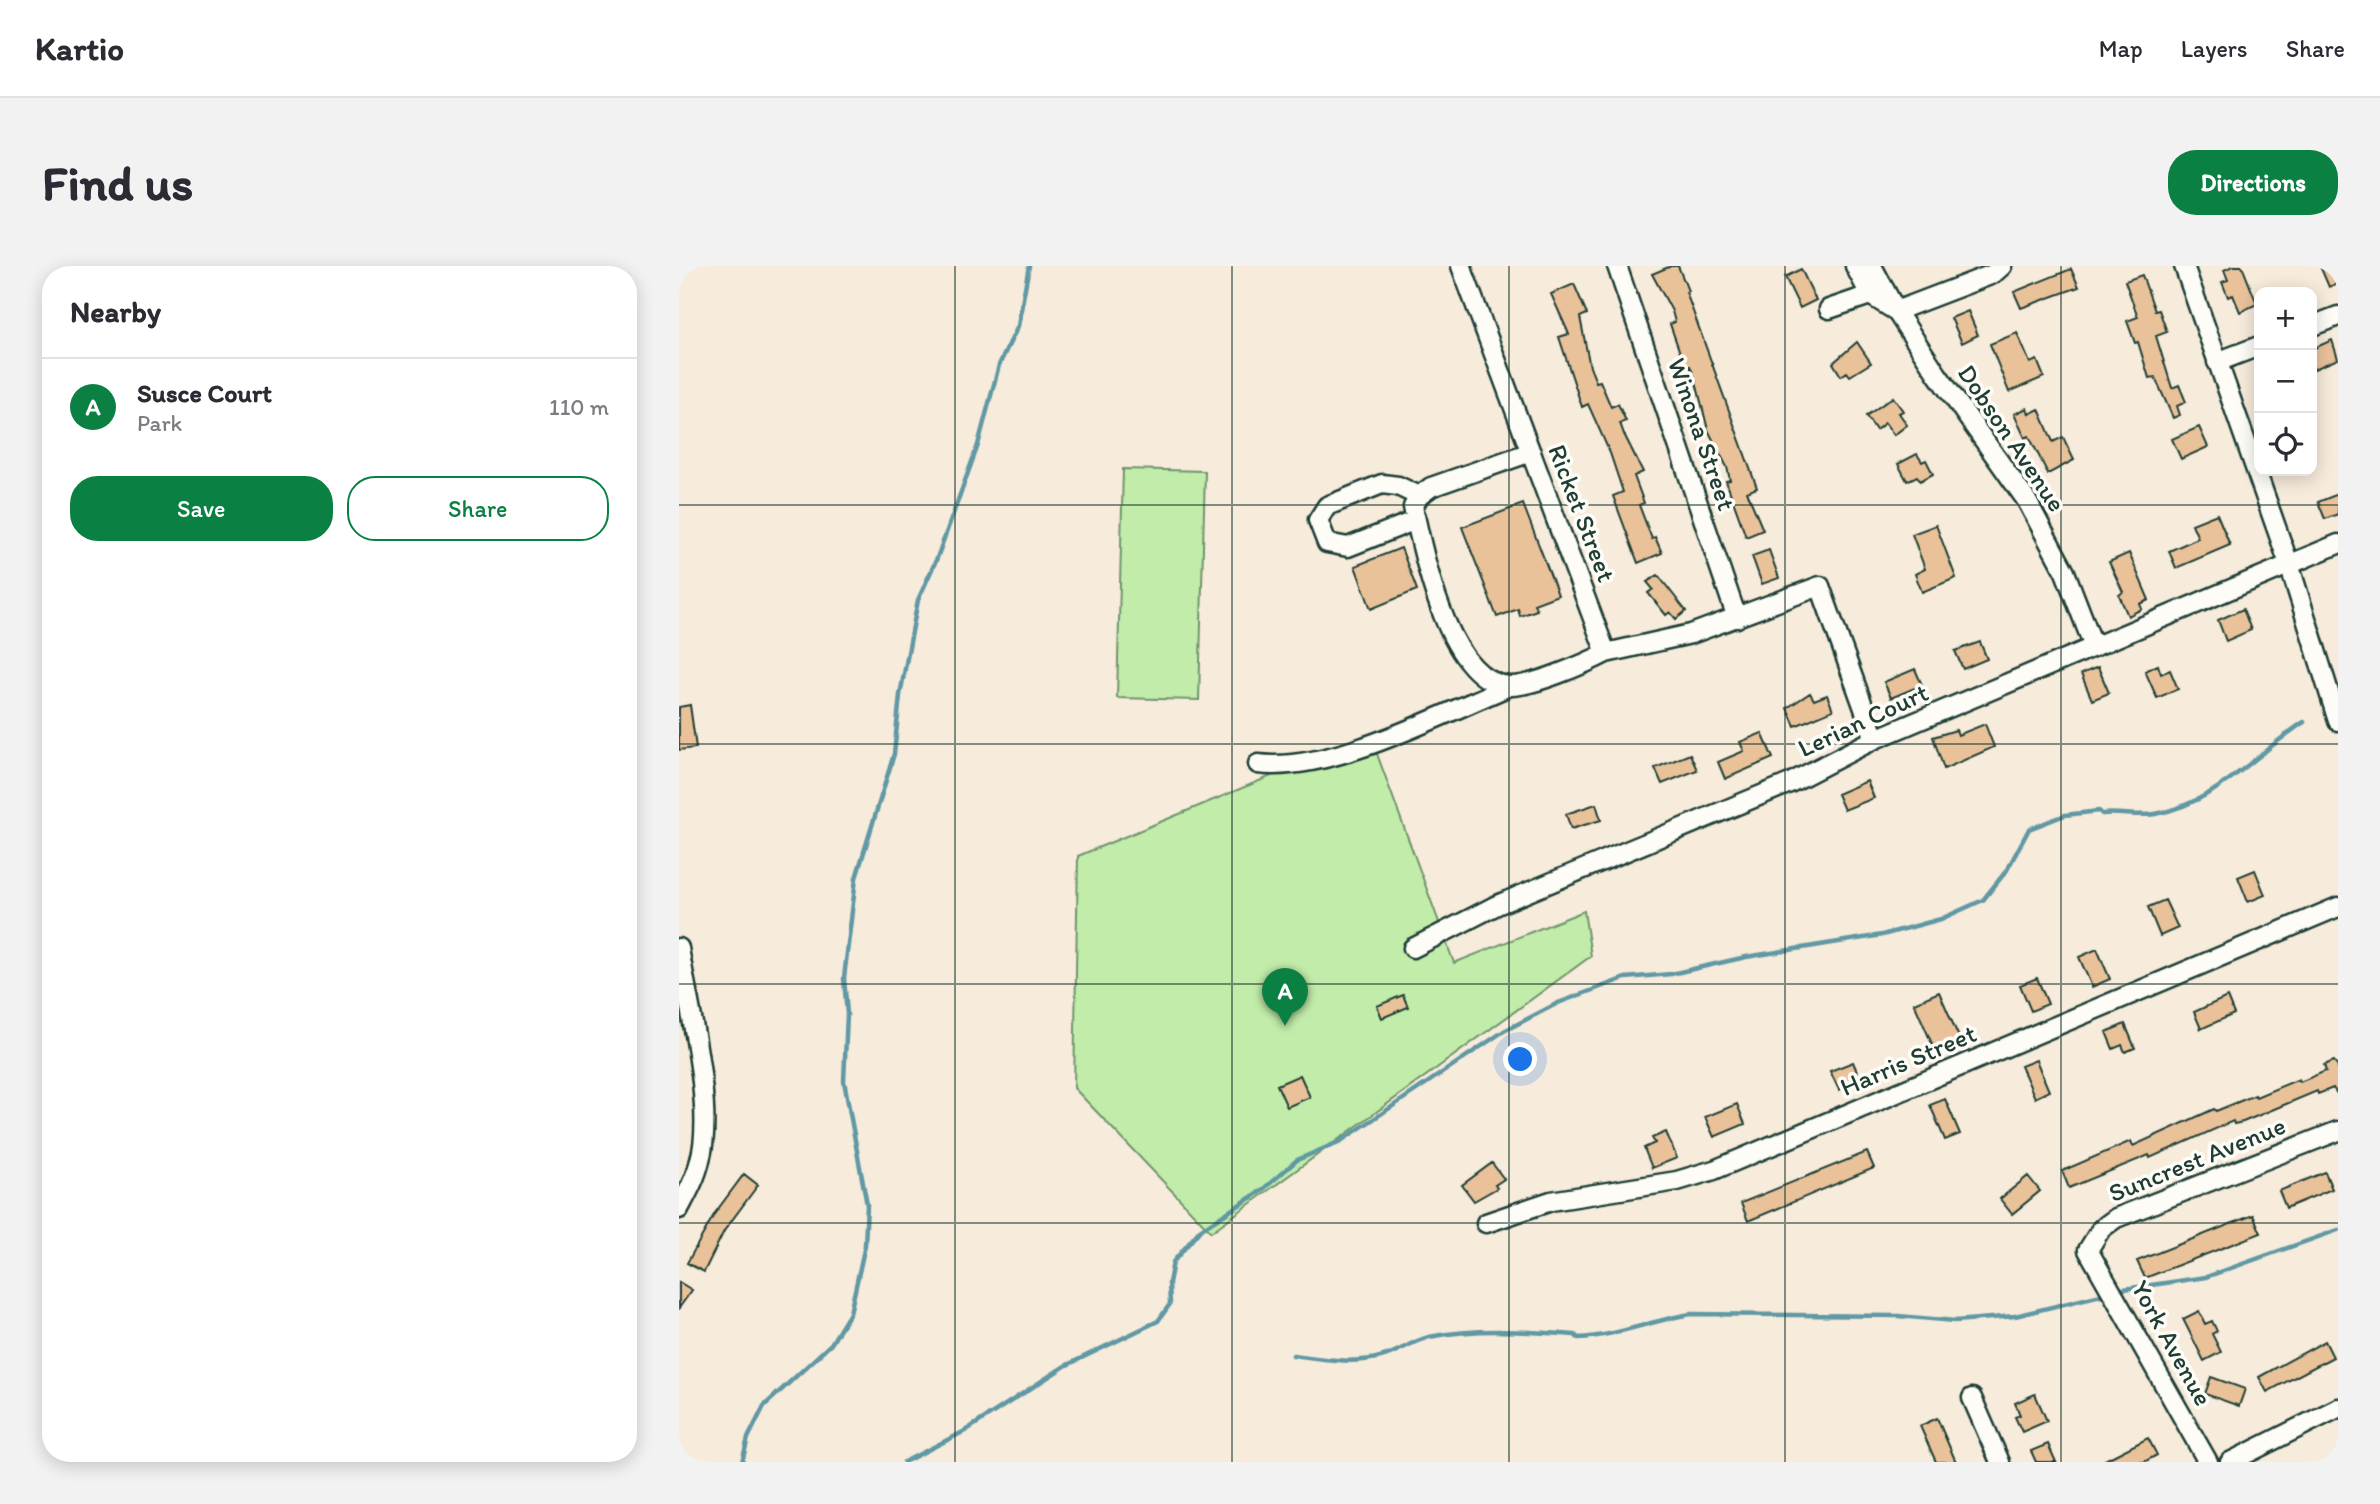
<!DOCTYPE html>
<html lang="en">
<head>
<meta charset="utf-8">
<style>
	:root { --surface:#fff; --page:#f2f2f3; --text:#2b2b33; --muted:#7c7c81; --line:#e1e1e2; --accent:#0b8043 }
	body { margin:0; font-family:Itim,sans-serif; background:var(--page); color:var(--text) }
	.controls { position:absolute; right:21px; top:21px; display:grid; overflow:hidden; border-radius:14px; box-shadow:0 4px 18px #0003 }
	.controls button { width:63px; height:63px; display:grid; place-items:center; padding:0; border:0; border-bottom:2px solid var(--line); background:var(--surface); color:var(--text); font:35px sans-serif }
	.you { position:absolute; left:842px; top:794px; width:24px; height:24px; margin:-18px; border:5px solid #fff; border-radius:50%; background:#1a73e8; box-shadow:0 0 0 10px #1a73e833 }
	.badge { display:grid; place-items:center; width:46px; height:46px; border-radius:50%; background:var(--accent); color:#fff; font-size:23px; font-weight:700 }
	.pin { position:absolute; translate:-50% -58px; filter:drop-shadow(0 2px 4px #0008) }
	.pin::after { content:''; position:absolute; top:37px; width:24px; height:21px; background:inherit; clip-path:polygon(0 0,100% 0,50% 100%) }
	.list { margin:0; padding:0; list-style:none }
	h2 { display:flex; justify-content:space-between; align-items:center; height:91px; margin:0; padding:0 28px; font-size:30px }
	h2 small { font-size:23px; font-weight:400; color:var(--muted) }
	.list li { display:grid; grid-template-columns:46px 1fr auto; gap:21px; align-items:center; box-sizing:border-box; height:98px; padding:0 28px; border-top:2px solid var(--line) }
	.list b { display:block; font-size:26px; white-space:nowrap }
	.list p { margin:0; font-size:23px; white-space:nowrap; color:var(--muted) }
	.list em { font-size:23px; font-style:normal; color:var(--muted) }
	.actions { display:flex; gap:14px; padding:21px 28px }
	.actions a { flex:1; padding:16px 0; border:2px solid var(--accent); border-radius:28px; text-align:center; font-size:24px; color:var(--accent) }
	.actions .main { background:var(--accent); color:#fff }
	.icon { flex:none; width:38px; height:38px; fill:none; stroke:currentColor; stroke-width:2; stroke-linecap:round; stroke-linejoin:round }
	.map { position:relative; flex:none; width:1659px; height:1196px; overflow:hidden; border-radius:28px }
	header { display:flex; align-items:center; gap:42px; box-sizing:border-box; height:98px; padding:0 35px; background:var(--surface); border-bottom:2px solid var(--line) }
	header strong { font-size:33px }
	nav { display:flex; gap:38px; margin-inline-start:auto; font-size:24px }
	.intro { display:flex; align-items:center; justify-content:space-between; box-sizing:border-box; height:168px; padding:0 42px }
	h1 { margin:0; font-size:49px }
	.button { padding:18px 32px; border-radius:28px; background:var(--accent); color:#fff; font-size:24px; font-weight:700 }
	main { display:flex; gap:42px; padding:0 42px }
	aside { flex:1; background:var(--surface); border-radius:28px; box-shadow:0 4px 18px #0003 }
	.map>svg:first-child { display:block }
	.green { fill:#c1eca9; stroke:#70946e; stroke-width:2 }
	.lines { fill:none; stroke-linecap:round; stroke-linejoin:round }
	.stream { stroke:#6098a4; stroke-width:4.5 }
	.building { fill:#eac29a; stroke:#1f3d34; stroke-width:2 }
	.minor-casing { stroke:#1f3d34; stroke-width:23 }
	.minor { stroke:#fdfcf7; stroke-width:18 }
	.grid { fill:none; stroke:#1f3d34; stroke-width:2; stroke-opacity:0.55 }
	.labels { text-anchor:middle; dominant-baseline:central; stroke-width:7; stroke-linejoin:round; paint-order:stroke }
	.street-label { font-size:26px; fill:#1f3d34; stroke:#fdfcf7 }
</style>
</head>
<body>
<header>
<strong>Kartio</strong>
<nav><a>Map</a><a>Layers</a><a>Share</a></nav>
</header>
<div class="intro"><h1>Find us</h1><a class="button">Directions</a></div>
<main>
<aside>
<h2>Nearby<small></small></h2>
<ul class="list">
<li><span class="badge">A</span><div><b>Susce Court</b><p>Park</p></div><em>110 m</em></li>
</ul>
<div class="actions"><a class="main">Save</a><a>Share</a></div>
</aside>
<div class="map">
<svg width="1659" height="1196" viewBox="0 0 1659 1196">
	<rect width="100%" height="100%" fill="#f7ebdb"/>
	<filter id="ink" filterUnits="userSpaceOnUse"><feTurbulence type="fractalNoise" baseFrequency=".0143" numOctaves="2"/><feDisplacementMap in="SourceGraphic" scale="14" xChannelSelector="R" yChannelSelector="G"/><feConvolveMatrix kernelMatrix="1 2 1 2 8 2 1 2 1" color-interpolation-filters="sRGB"/></filter>
	<g filter="url(#ink)">
		<path class="green" d="M 444,203 L 526,205 L 520,434 L 438,432 Z
			M 691,469 L 775,697 L 905,645 L 912,690 L 532,966 L 395,822 L 399,590 Z"/>
		<g class="lines">
			<path class="stream" d="M 1438,1024 L 1527,1011 L 1659,964
				M 614,1089 C 644,1093 676,1099 705,1090 C 721,1085 734,1075 750,1071 C 797,1062 849,1065 896,1069 L 899,1072 C 939,1070 973,1054 1012,1048 L 1219,1050 L 1276,1055 L 1336,1050 L 1430,1027
				M 63,1196 L 69,1172 L 85,1140 L 152,1078 L 171,1047 L 186,979 L 188,939 L 165,815 L 168,748 L 165,712 L 177,612 L 215,488 L 221,429 L 239,334 L 258,292 L 299,179 L 320,99 L 339,60 L 350,0
				M 225,1196 L 286,1165 L 386,1100 L 479,1055 L 491,1038 L 490,1017 L 494,996 L 521,964 L 582,925 L 618,894 L 662,875 L 825,765 L 879,737 L 946,712 L 992,708 L 1067,691 L 1203,669 L 1262,653 L 1304,634 L 1328,604 L 1350,563 L 1386,549 L 1420,545 L 1423,548 C 1440,546 1459,551 1476,548 C 1538,537 1576,488 1625,456"/>
		</g>
		<path class="building" d="M 992,0 L 999,0 L 1009,25 L 1007,26 L 1078,222 L 1068,226 L 1084,264 L 1067,271 L 1047,215 L 1051,214 L 1048,201 L 1029,164 L 1016,112 L 1011,100 L 1006,101 L 991,58 L 996,56 L 993,45 L 973,8 Z
			M 1554,0 L 1563,0 L 1578,38 L 1561,46 L 1554,29 L 1549,31 L 1543,16 L 1549,14 L 1545,4 Z
			M 1641,0 L 1659,0 L 1659,17 L 1650,21 Z
			M 1122,3 L 1137,34 L 1121,42 L 1106,11 Z
			M 1392,3 L 1400,21 L 1342,42 L 1335,26 Z
			M 1463,9 L 1476,45 L 1480,44 L 1488,66 L 1477,70 L 1493,122 L 1500,119 L 1507,136 L 1498,140 L 1501,149 L 1494,152 L 1476,111 L 1470,112 L 1459,76 L 1456,77 L 1448,55 L 1459,51 L 1446,15 Z
			M 895,18 L 908,48 L 901,51 L 911,101 L 917,116 L 921,115 L 932,141 L 939,138 L 947,155 L 941,157 L 945,168 L 964,206 L 955,210 L 965,237 L 960,239 L 973,273 L 976,271 L 983,287 L 959,297 L 934,230 L 944,226 L 931,187 L 909,138 L 903,141 L 880,71 L 890,68 L 872,28 Z
			M 1289,45 L 1299,69 L 1283,77 L 1272,52 Z
			M 1338,67 L 1351,97 L 1358,94 L 1365,111 L 1330,126 L 1311,78 Z
			M 1653,74 L 1659,93 L 1633,104 L 1633,83 Z
			M 1178,76 L 1192,97 L 1171,110 L 1168,106 L 1162,110 L 1154,97 Z
			M 1214,131 L 1224,145 L 1220,147 L 1228,159 L 1215,169 L 1206,157 L 1197,164 L 1187,150 Z
			M 1348,142 L 1350,148 L 1360,143 L 1374,176 L 1384,171 L 1395,194 L 1369,208 L 1350,170 L 1346,172 L 1335,148 Z
			M 1520,161 L 1529,181 L 1502,193 L 1493,173 Z
			M 1238,188 L 1243,196 L 1247,194 L 1254,208 L 1241,215 L 1238,210 L 1228,215 L 1219,198 Z
			M 1659,228 L 1659,248 L 1646,253 L 1639,236 Z
			M 844,238 L 879,329 L 855,338 L 858,344 L 841,350 L 839,343 L 818,351 L 783,261 Z
			M 1538,248 L 1551,279 L 1497,302 L 1490,285 L 1519,272 L 1513,258 Z
			M 1257,259 L 1277,312 L 1243,326 L 1236,308 L 1246,303 L 1233,268 Z
			M 722,282 L 738,324 L 692,343 L 676,300 Z
			M 1090,284 L 1100,312 L 1083,318 L 1073,290 Z
			M 1450,287 L 1470,334 L 1461,338 L 1463,343 L 1449,350 L 1440,329 L 1444,326 L 1430,296 Z
			M 979,309 L 1007,345 L 997,353 L 991,346 L 987,349 L 969,327 L 974,323 L 968,316 Z
			M 1564,343 L 1572,364 L 1547,375 L 1539,354 Z
			M 1301,376 L 1308,393 L 1284,403 L 1276,385 Z
			M 1479,399 L 1482,408 L 1491,404 L 1499,423 L 1478,432 L 1466,405 Z
			M 1419,401 L 1430,427 L 1413,434 L 1402,408 Z
			M 1236,403 L 1243,419 L 1212,432 L 1205,416 Z
			M 1131,427 L 1135,434 L 1148,429 L 1154,444 L 1116,460 L 1108,442 Z
			M 11,439 L 17,482 L 0,484 L 0,441 Z
			M 1306,458 L 1315,481 L 1265,503 L 1254,471 L 1277,464 L 1279,469 Z
			M 1083,467 L 1094,492 L 1046,513 L 1039,496 L 1065,485 L 1061,476 Z
			M 1011,488 L 1018,504 L 983,518 L 976,502 Z
			M 1188,515 L 1195,532 L 1165,544 L 1158,528 Z
			M 917,538 L 922,554 L 892,563 L 887,548 Z
			M 1576,604 L 1586,629 L 1569,636 L 1559,611 Z
			M 1486,634 L 1499,662 L 1481,670 L 1469,641 Z
			M 1418,683 L 1431,713 L 1413,721 L 1400,691 Z
			M 1358,712 L 1369,738 L 1352,745 L 1341,719 Z
			M 1260,726 L 1282,776 L 1257,787 L 1235,737 Z
			M 724,729 L 729,741 L 703,752 L 698,740 Z
			M 1548,731 L 1555,748 L 1522,763 L 1515,746 Z
			M 1446,758 L 1456,782 L 1446,786 L 1443,779 L 1434,783 L 1427,766 Z
			M 1357,794 L 1370,825 L 1356,832 L 1342,800 Z
			M 1655,795 L 1659,800 L 1659,829 L 1654,822 L 1639,828 L 1638,825 L 1564,856 L 1555,858 L 1554,855 L 1471,892 L 1470,889 L 1390,922 L 1383,905 L 1452,875 L 1454,880 L 1535,843 L 1537,845 L 1576,829 L 1577,831 L 1620,813 L 1621,816 L 1647,805 L 1645,799 Z
			M 1174,796 L 1182,815 L 1160,824 L 1151,805 Z
			M 621,809 L 631,831 L 608,841 L 598,819 Z
			M 1266,833 L 1281,868 L 1266,874 L 1251,839 Z
			M 1058,838 L 1066,858 L 1035,871 L 1026,851 Z
			M 987,866 L 998,892 L 973,902 L 965,882 L 976,877 L 973,872 Z
			M 1188,886 L 1195,902 L 1069,955 L 1062,937 Z
			M 813,897 L 825,913 L 816,919 L 818,922 L 795,935 L 783,919 Z
			M 1646,906 L 1653,923 L 1607,942 L 1600,925 Z
			M 65,908 L 79,919 L 45,965 L 25,1006 L 8,997 L 36,947 Z
			M 1349,910 L 1361,925 L 1333,948 L 1321,933 Z
			M 1574,949 L 1582,967 L 1466,1012 L 1458,995 Z
			M 0,1016 L 13,1024 L 0,1042 Z
			M 1520,1045 L 1526,1058 L 1533,1055 L 1538,1065 L 1533,1068 L 1542,1086 L 1525,1095 L 1504,1053 Z
			M 1646,1075 L 1654,1091 L 1588,1126 L 1580,1111 Z
			M 1532,1111 L 1566,1123 L 1560,1140 L 1526,1128 Z
			M 1356,1128 L 1368,1155 L 1343,1166 L 1336,1151 L 1341,1149 L 1336,1137 Z
			M 1258,1152 L 1277,1196 L 1257,1196 L 1241,1160 Z
			M 1469,1172 L 1478,1189 L 1465,1196 L 1422,1196 Z
			M 1369,1178 L 1377,1196 L 1357,1196 L 1352,1185 Z"/>
		<g class="lines">
			<g class="minor-casing">
				<path id="minor" d="M 782,0 L 927,387 L 1012,368 L 1141,320 L 1196,473
					M 938,0 L 1058,352
					M 1176,0 L 1191,29
					M 1193,0 L 1217,45 L 1258,108 L 1348,235 L 1386,306 L 1415,381
					M 1505,0 L 1610,298 L 1659,455
					M 1150,43 L 1191,29 L 1217,45 L 1314,8 L 1323,0
					M 1633,60 L 1659,50
					M 1538,96 L 1580,80
					M 852,186 L 752,221 L 740,230 L 734,241 C 745,289 769,417 831,420 C 852,421 908,397 927,387
					M 737,254 L 669,281 L 648,277 L 639,254 L 648,240 L 703,218 L 719,220 L 740,230
					M 579,498 C 653,507 762,448 831,420
					M 0,682 C 9,738 36,843 21,894 C 17,912 8,928 0,943
					M 734,682 L 818,639 L 1111,517 L 1196,473 L 1659,278
					M 807,957 L 872,935 L 998,915 L 1035,904 L 1659,641
					M 1293,1132 L 1321,1196
					M 1529,1196 L 1409,984 L 1422,963 L 1437,952 L 1659,865
					M 1551,1196 L 1659,1142"/>
			</g>
			<use href="#minor" class="minor"/>
		</g>
	</g>
	<path class="grid" d="M 276,0 L 276,1196M 553,0 L 553,1196M 830,0 L 830,1196M 1106,0 L 1106,1196M 1382,0 L 1382,1196M 0,239 L 1659,239M 0,478 L 1659,478M 0,718 L 1659,718M 0,957 L 1659,957"/>
	<g class="labels">
		<g class="street-label">
			<text transform="translate(1023 168) rotate(71)">Winona Street</text>
			<text transform="translate(1333 172) rotate(56)">Dobson Avenue</text>
			<text transform="translate(903 247) rotate(69)">Ricket Street</text>
			<text transform="translate(1184 454) rotate(-25)">Lerian Court</text>
			<text transform="translate(1229 794) rotate(-23)">Harris Street</text>
			<text transform="translate(1518 893) rotate(-22)">Suncrest Avenue</text>
			<text transform="translate(1493 1077) rotate(61)">York Avenue</text>
		</g>
	</g>
</svg>
<div class="controls">
<button>+</button>
<button>−</button>
<button><svg class="icon" aria-label="locate" viewBox="0 0 24 24"><circle cx="12" cy="12" r="6"/><path d="M12 2v4M12 18v4M2 12h4M18 12h4"/></svg></button>
</div>
<div class="you"></div>
<div class="pin badge" style="left:606px;top:760px">A</div>
</div>
</main>
</body>
</html>
